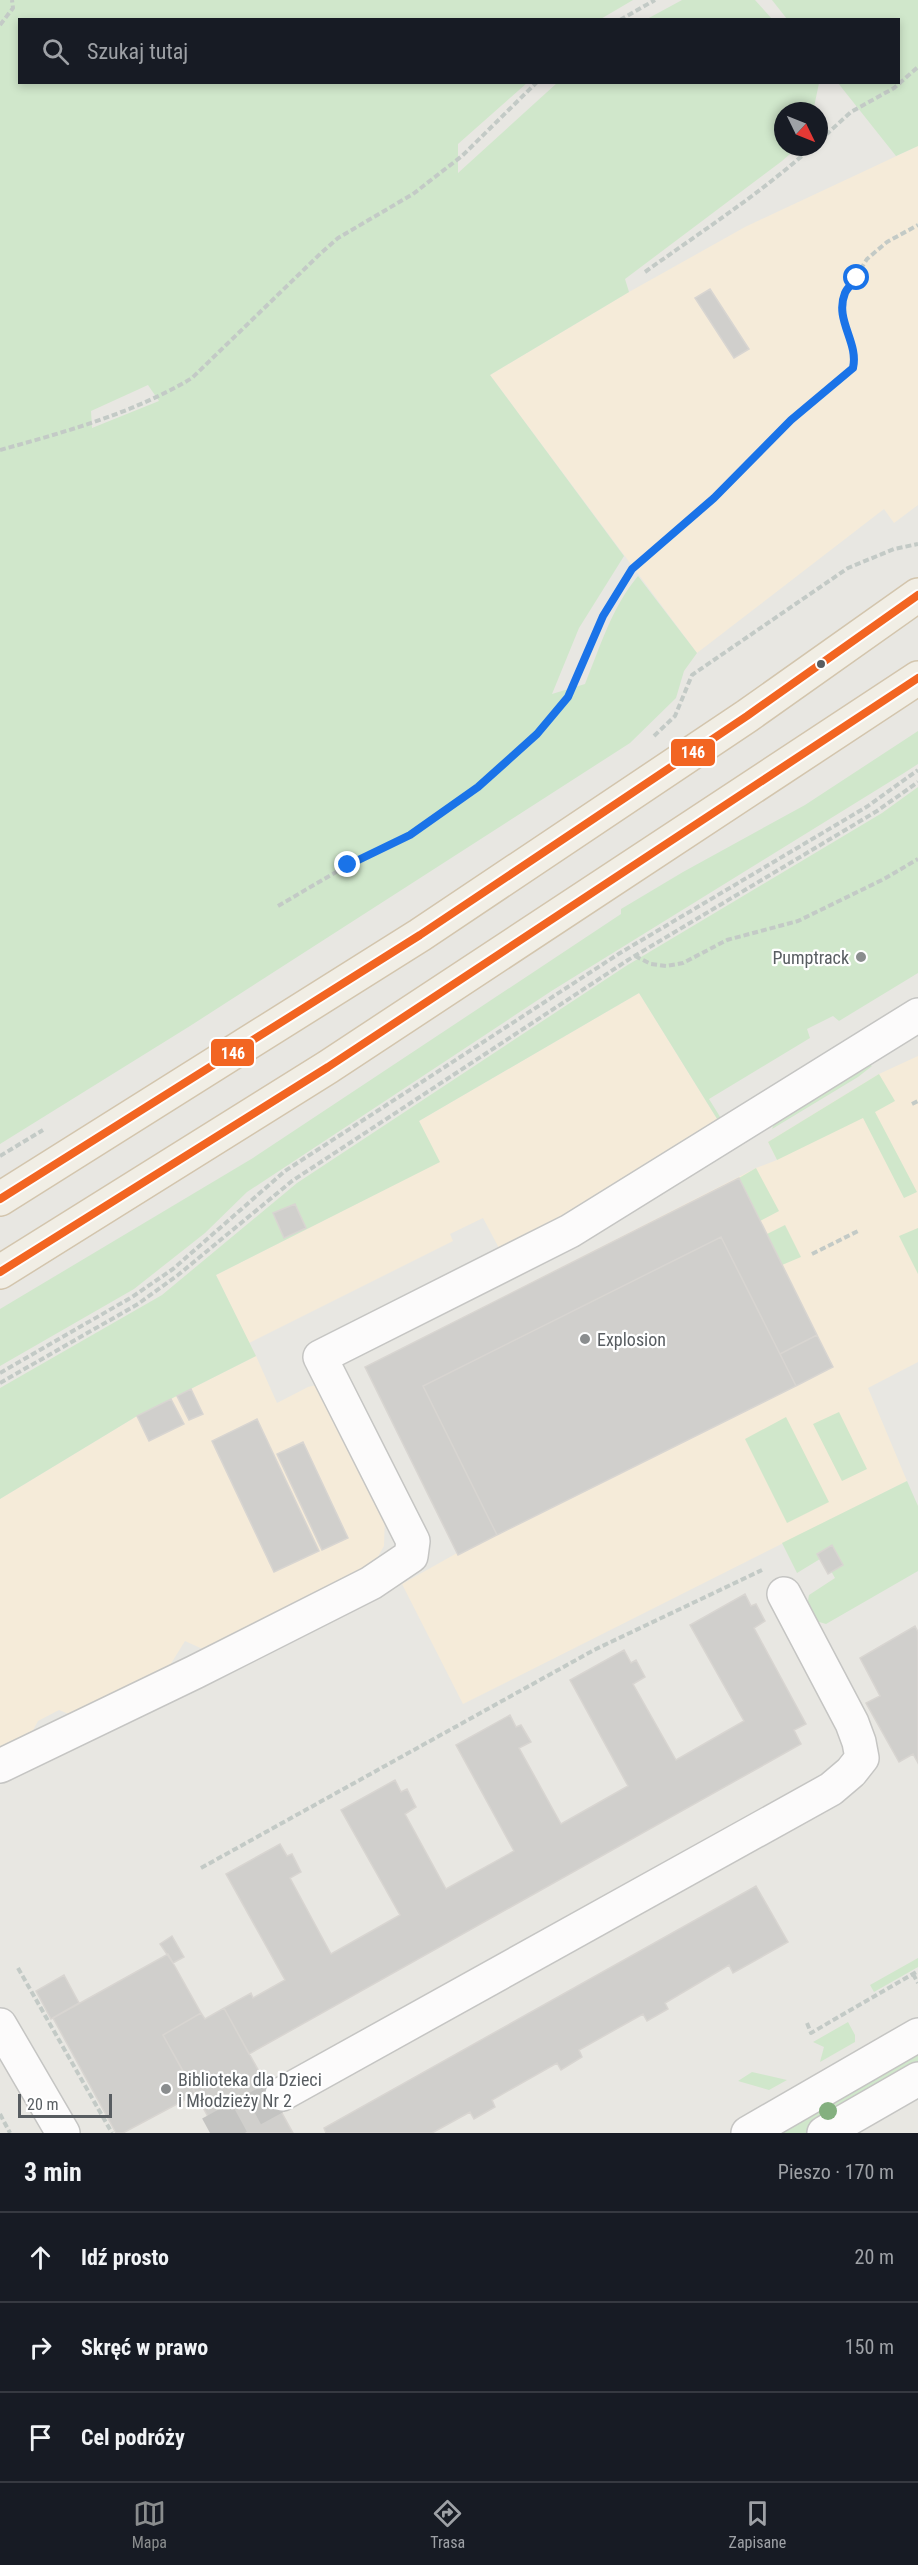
<!DOCTYPE html>
<html lang="pl">
<head>
<meta charset="utf-8">
<style>
	:root { --surface:#171b24; --page:#242831; --text:#f1f3f6; --muted:#9ea1a6; --line:#363941; --accent:#8a8d8e }
	body { margin:0; font-family:"Roboto Condensed",sans-serif; background:var(--page); color:var(--text) }
	.compass { position:absolute; left:774px; top:102px; width:54px; height:54px; border-radius:50%; background:var(--surface); box-shadow:0 3px 9px #0003; rotate:133deg }
	.scale { position:absolute; left:18px; bottom:15px; width:94px; box-sizing:border-box; padding-left:6px; border:3px solid #585d61; border-top:0; font-size:16px; line-height:21px; white-space:nowrap; color:#585d61; -webkit-text-stroke:4px #fff; paint-order:stroke }
	.stop { position:absolute; width:18px; height:18px; margin:-14px; border:4px solid #1a73e8; border-radius:50%; background:#fff }
	.stop.end { background:#1a73e8; border-color:#fff; box-shadow:0 2px 6px #0008 }
	.list { margin:0; padding:0; list-style:none }
	h2 { display:flex; justify-content:space-between; align-items:center; height:78px; margin:0; padding:0 24px; font-size:26px }
	h2 small { font-size:20px; font-weight:400; color:var(--muted) }
	.list li { display:grid; grid-template-columns:39px 1fr auto; gap:18px; align-items:center; box-sizing:border-box; height:90px; padding:0 24px; border-top:2px solid var(--line) }
	.list b { display:block; font-size:22px; white-space:nowrap }
	.list em { font-size:20px; font-style:normal; color:var(--muted) }
	.icon { flex:none; width:33px; height:33px; fill:none; stroke:currentColor; stroke-width:2; stroke-linecap:round; stroke-linejoin:round }
	.map { position:relative; flex:none; width:918px; height:2133px; overflow:hidden }
	.search { position:absolute; background:var(--surface); box-shadow:0 3px 9px #0003; left:18px; right:18px; top:18px; height:66px; display:flex; align-items:center; gap:15px; box-sizing:border-box; padding:0 21px; border-radius:0px; color:var(--muted); font-size:22px }
	.sheet { height:348px; background:var(--surface) }
	nav { display:flex; justify-content:space-around; align-items:center; box-sizing:border-box; height:84px; border-top:2px solid var(--line); background:var(--surface); font-size:16px; color:var(--muted) }
	nav a { display:grid; justify-items:center; gap:3px }
	nav .on { color:var(--accent) }
	.map>svg:first-child { display:block }
	.commercial { fill:#f5ebd9 }
	.green { fill:#d0e7cb; fill-rule:evenodd }
	.building { fill:#d0cfcc; stroke:#d8d5d1; stroke-width:1.5 }
	.lines { fill:none; stroke-linecap:round; stroke-linejoin:round }
	.minor-tunnel { stroke:#c4c4c2; stroke-width:33; stroke-dasharray:33 16; stroke-linecap:butt }
	.minor-casing { stroke:#c5c5c3; stroke-width:36 }
	.major-casing { stroke:#d3c5ad; stroke-width:36 }
	.path { stroke:#c3cac6; stroke-width:4; stroke-dasharray:6 3; stroke-linecap:butt }
	.minor { stroke:#fcfbfb; stroke-width:33 }
	.major { stroke:#f1eee5; stroke-width:33 }
	.bus-1-casing { stroke:#fff; stroke-width:12 }
	.bus-1 { stroke:#f26522; stroke-width:8 }
	.tree { fill:#84b07f }
	.route { stroke:#1a73e8; stroke-width:8 }
	.bus-dot { fill:#585d61; stroke:#fff; stroke-width:2 }
	.poi-dot { fill:#8a8d8e; stroke:#fff; stroke-width:2 }
	.labels { text-anchor:middle; dominant-baseline:central; stroke-width:4.5; stroke-linejoin:round; paint-order:stroke }
	.poi-label { font-size:18px; fill:#585d61; stroke:#fff; text-anchor:start }
	.line-badge { stroke:#fff; stroke-width:2 }
	.badge-label { font-size:16px; text-anchor:middle; font-weight:bold; fill:#fff }
</style>
</head>
<body>
<div class="map">
<svg width="918" height="2133" viewBox="0 0 918 2133">
	<rect width="100%" height="100%" fill="#e8e7e2"/>
	<path class="commercial" d="M 918,146 L 918,505 L 894,523 L 884,509 L 697,653 L 490,375 L 629,292 L 745,227 Z
		M 639,993 L 719,1122 L 596,1197 L 500,1250 L 483,1218 L 450,1234 L 453,1241 L 249,1343 L 216,1275 L 439,1162 L 419,1121 Z
		M 918,1056 L 918,1362 L 868,1388 L 907,1481 L 463,1704 L 402,1584 L 457,1553 L 365,1367 L 756,1168 L 777,1160 L 768,1142 L 879,1074 Z
		M 256,1356 L 277,1403 L 308,1387 L 316,1385 L 323,1391 L 385,1516 L 384,1546 L 376,1560 L 365,1572 L 207,1651 L 185,1641 L 167,1670 L 71,1715 L 59,1710 L 38,1721 L 31,1734 L 0,1748 L 0,1499 L 137,1416 Z"/>
	<path class="green" d="M 0,0 L 633,0 L 599,20 L 20,20 L 20,82 L 527,83 L 458,144 L 458,173 L 557,83 L 819,83 L 814,107 L 816,111 L 783,111 L 783,147 L 798,147 L 782,161 L 625,279 L 629,292 L 490,375 L 624,556 L 579,628 L 552,694 L 585,684 C 600,647 612,607 638,576 L 697,653 L 684,671 L 676,698 L 630,743 L 190,1026 L 0,1144 ZM 148,385 L 159,401 L 92,428 L 91,411 Z
		M 682,0 L 755,0 L 772,19 L 647,19 Z
		M 772,0 L 918,0 L 918,146 L 896,156 L 838,83 L 898,82 L 898,20 L 787,19 Z
		M 918,731 L 918,764 L 904,773 L 553,990 L 247,1192 L 205,1233 L 134,1289 L 0,1366 L 0,1309 L 253,1158 L 621,914 L 621,909 L 683,872 L 805,805 Z
		M 918,787 L 918,973 L 839,1021 L 833,1016 L 807,1029 L 810,1038 L 709,1099 L 722,1120 L 719,1122 L 639,993 L 419,1121 L 440,1162 L 216,1275 L 256,1356 L 137,1416 L 0,1499 L 0,1388 L 162,1295 L 297,1183 L 626,966 L 882,813 Z
		M 869,1064 L 872,1066 L 858,1077 L 772,1129 L 776,1120 Z
		M 879,1074 L 895,1101 L 875,1112 L 917,1192 L 904,1198 L 863,1118 L 777,1160 L 768,1142 Z
		M 756,1168 L 779,1211 L 760,1221 L 739,1178 Z
		M 785,1225 L 801,1257 L 782,1265 L 767,1234 Z
		M 918,1228 L 918,1274 L 899,1236 Z
		M 839,1412 L 867,1469 L 842,1481 L 813,1424 Z
		M 786,1417 L 829,1502 L 787,1523 L 745,1439 Z
		M 907,1481 L 918,1506 L 918,1571 L 826,1624 L 816,1621 L 807,1607 L 809,1595 L 835,1578 L 831,1571 L 843,1565 L 832,1546 L 817,1554 L 820,1559 L 797,1573 L 782,1543 Z
		M 918,1958 L 918,1967 L 874,1992 L 870,1985 Z
		M 848,2022 L 855,2035 L 855,2042 L 820,2062 L 824,2047 L 813,2042 Z
		M 918,2050 L 918,2069 L 806,2133 L 772,2133 Z
		M 752,2072 L 787,2080 L 769,2090 L 738,2081 Z"/>
	<path class="building" d="M 710,289 L 749,349 L 734,358 L 695,298 Z
		M 739,1178 L 817,1335 L 780,1354 L 721,1237 L 423,1386 L 497,1535 L 458,1555 L 365,1367 Z
		M 295,1204 L 306,1228 L 284,1238 L 273,1213 Z
		M 721,1237 L 796,1386 L 497,1535 L 423,1386 Z
		M 817,1335 L 833,1367 L 796,1386 L 780,1354 Z
		M 191,1389 L 203,1414 L 189,1420 L 177,1396 Z
		M 171,1399 L 184,1424 L 149,1441 L 137,1416 Z
		M 257,1419 L 319,1551 L 274,1572 L 212,1441 Z
		M 303,1442 L 348,1538 L 322,1550 L 277,1454 Z
		M 832,1545 L 843,1565 L 828,1574 L 817,1554 Z
		M 745,1594 L 751,1606 L 756,1604 L 765,1621 L 754,1628 L 806,1724 L 794,1730 L 801,1744 L 249,2054 L 224,2008 L 251,1993 L 253,1998 L 285,1980 L 226,1874 L 280,1844 L 287,1856 L 292,1854 L 301,1872 L 290,1878 L 331,1954 L 400,1915 L 341,1810 L 395,1780 L 401,1792 L 407,1789 L 416,1807 L 405,1814 L 446,1889 L 514,1851 L 456,1745 L 510,1715 L 516,1727 L 521,1725 L 531,1742 L 519,1748 L 561,1824 L 628,1786 L 570,1680 L 624,1650 L 631,1663 L 636,1660 L 645,1677 L 633,1684 L 676,1760 L 744,1721 L 690,1625 Z
		M 915,1626 L 918,1632 L 918,1763 L 913,1754 L 899,1762 L 866,1703 L 880,1696 L 860,1658 Z
		M 756,1886 L 788,1942 L 733,1973 L 729,1965 L 665,2003 L 668,2009 L 647,2021 L 643,2014 L 579,2050 L 582,2057 L 561,2070 L 557,2063 L 492,2100 L 495,2107 L 474,2119 L 470,2112 L 432,2133 L 326,2133 L 324,2128 Z
		M 172,1936 L 184,1957 L 173,1963 L 160,1944 Z
		M 168,1954 L 201,2013 L 163,2035 L 196,2094 L 123,2133 L 116,2133 L 53,2018 Z
		M 64,1975 L 79,2003 L 51,2019 L 36,1991 Z
		M 224,2008 L 293,2133 L 217,2133 L 163,2035 L 201,2013 L 205,2019 Z"/>
	<g class="lines">
		<path class="minor-tunnel" d="M 210,2133 L 282,2094"/>
		<g class="minor-casing">
			<path id="minor" d="M 0,1766 L 195,1672 L 371,1583 L 411,1556 L 413,1541 L 320,1357 L 570,1231 L 918,1015
				M 0,2025 L 63,2133
				M 282,2094 L 831,1789 L 851,1772 L 862,1758 L 859,1742 L 852,1723 L 784,1594
				M 748,2133 L 918,2035
				M 824,2133 L 918,2079"/>
		</g>
		<g class="major-casing">
			<path id="major" d="M 0,1199 L 420,935 L 747,716 L 918,595
				M 0,1272 L 328,1067 L 918,678"/>
		</g>
		<path class="path" d="M 620,20 L 655,0
			M 0,25 L 13,8 L 12,0
			M 819,141 L 851,112 L 894,88 L 918,67
			M 645,272 C 702,231 760,194 812,147
			M 0,450 C 65,432 134,413 192,378 L 321,253 L 338,238 L 413,194 L 462,156 L 537,82
			M 654,736 L 675,716 L 692,675 L 848,568 L 894,549 L 918,544
			M 278,906 L 348,865 L 410,835 L 478,787 L 511,760 L 537,734 L 568,697 L 603,616 L 616,592 L 632,569 L 714,498 L 791,420 L 853,368 L 855,358 L 853,347 L 843,322 L 845,294 L 867,259 L 887,242 L 918,225
			M 635,956 L 651,964 L 666,966 L 683,963 L 727,940 L 798,921 L 884,879 L 918,859
			M 912,1104 L 918,1101
			M 0,1156 L 43,1130
			M 812,1254 L 858,1231
			M 0,1373 L 132,1297 L 173,1269 L 285,1171 L 620,953 L 868,806 L 918,770
			M 0,1383 L 138,1304 L 178,1275 L 292,1181 L 628,960 L 877,811 L 918,782
			M 201,1868 L 594,1650 L 762,1570
			M 18,1968 L 112,2133
			M 913,1974 L 918,1983
			M 807,2023 L 811,2033 L 918,1971
			M 0,2114 L 10,2133"/>
		<use href="#minor" class="minor"/>
		<use href="#major" class="major"/>
		<g class="bus-1-casing">
			<path id="bus-1" d="M 0,1199 L 420,935 L 747,716 L 918,595
				M 0,1272 L 328,1067 L 918,678"/>
		</g>
		<use href="#bus-1" class="bus-1"/>
	</g>
	<circle class="tree" cx="828" cy="2111" r="9"/>
	<g class="lines">
		<path class="route" d="M 348,865 L 410,835 L 478,787 L 537,734 L 568,697 L 603,616 L 632,569 L 714,498 L 791,420 L 853,368 C 859,342 834,320 845,293 C 847,288 853,283 857,278"/>
	</g>
	<circle class="bus-dot" cx="821" cy="664" r="5"/>
	<g class="poi-dot">
		<circle cx="861" cy="957" r="6"/>
		<circle cx="585" cy="1339" r="6"/>
		<circle cx="166" cy="2089" r="6"/>
	</g>
	<g class="labels">
		<g class="poi-label">
			<text x="849" y="957" text-anchor="end">Pumptrack</text>
			<text x="597" y="1339">Explosion</text>
			<text x="178" y="2079">Biblioteka dla Dzieci<tspan x="178" dy="21">i Młodzieży Nr 2</tspan></text>
		</g>
	</g>
	<g class="line-badge">
		<rect x="670" y="738" width="46" height="29" rx="6" fill="#f26522"/>
		<rect x="210" y="1038" width="45" height="29" rx="6" fill="#f26522"/>
	</g>
	<g class="badge-label">
		<text x="693" y="758">146</text>
		<text x="233" y="1059">146</text>
	</g>
</svg>
<svg class="compass" viewBox="-18 -18 36 36"><path d="M0-13l5 13h-10z" fill="#e53935"/><path d="M0 13l5-13h-10z" fill="#9ea1a6"/></svg>
<div class="scale">20 m</div>
<div class="stop" style="left:857px;top:278px"></div>
<div class="stop end" style="left:348px;top:865px"></div>
<div class="search"><svg class="icon" aria-label="search" viewBox="0 0 24 24"><circle cx="10" cy="10" r="6"/><path d="M15 15l6 6"/></svg>Szukaj tutaj</div>
</div>
<section class="sheet">
<h2>3 min<small>Pieszo · 170 m</small></h2>
<ul class="list">
<li><svg class="icon" aria-label="ahead" viewBox="0 0 24 24"><path d="M12 20V5M6 11l6-6 6 6"/></svg><div><b>Idź prosto</b></div><em>20 m</em></li>
<li><svg class="icon" aria-label="right" viewBox="0 0 24 24"><path d="M7 20v-9h11M14 6l5 5-5 5"/></svg><div><b>Skręć w prawo</b></div><em>150 m</em></li>
<li><svg class="icon" aria-label="arrive" viewBox="0 0 24 24"><path d="M6 21V4h12l-3 4 3 4H6"/></svg><div><b>Cel podróży</b></div></li>
</ul>
</section>
<nav>
<a class="on"><svg class="icon" aria-label="map" viewBox="0 0 24 24"><path d="M3 6l6-2 6 2 6-2v14l-6 2-6-2-6 2zM9 4v14M15 6v14"/></svg>Mapa</a>
<a><svg class="icon" aria-label="directions" viewBox="0 0 24 24"><path d="M12 3l9 9-9 9-9-9zM9 14v-3h6M13 9l2 2-2 2"/></svg>Trasa</a>
<a><svg class="icon" aria-label="saved" viewBox="0 0 24 24"><path d="M7 4h10v16l-5-4-5 4z"/></svg>Zapisane</a>
</nav>
</body>
</html>
